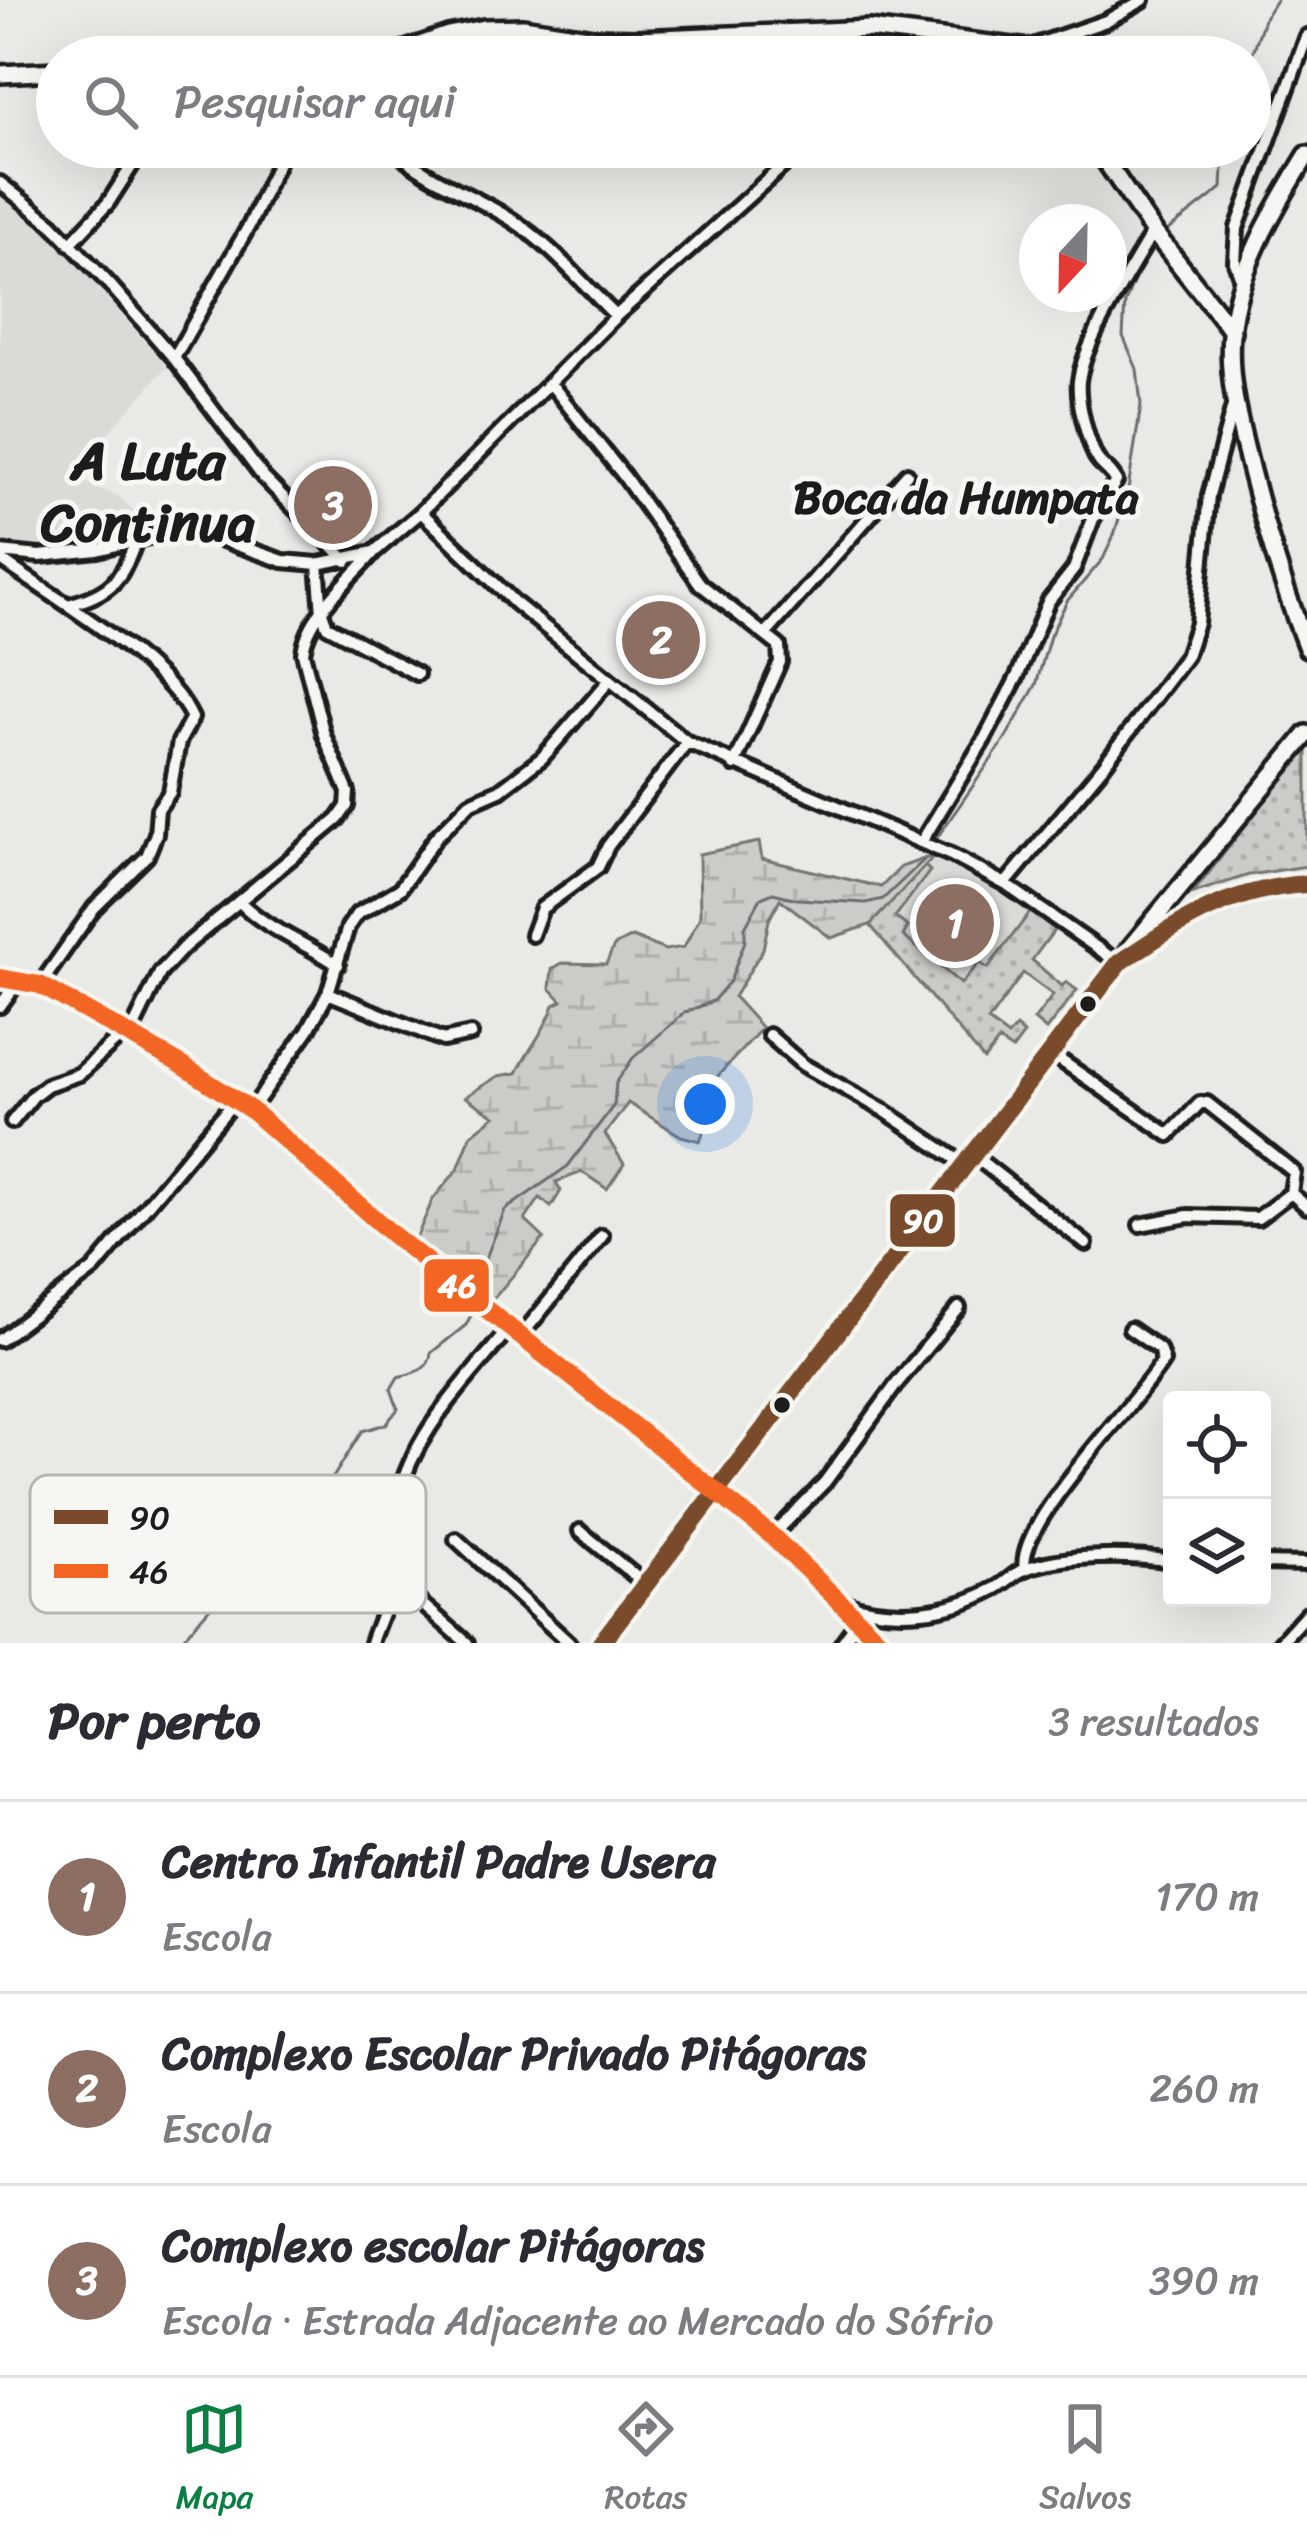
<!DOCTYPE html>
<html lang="pt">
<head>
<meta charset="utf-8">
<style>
	:root { --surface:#fff; --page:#f2f2f3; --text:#2b2b33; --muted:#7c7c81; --line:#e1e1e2; --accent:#0b8043 }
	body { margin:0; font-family:Sriracha,sans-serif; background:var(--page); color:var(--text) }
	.controls { position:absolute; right:36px; bottom:36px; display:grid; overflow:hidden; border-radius:12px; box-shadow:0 12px 48px #0002 }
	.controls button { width:108px; height:108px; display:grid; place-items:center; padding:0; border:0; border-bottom:3px solid var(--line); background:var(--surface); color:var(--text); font:60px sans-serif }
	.compass { position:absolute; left:1019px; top:204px; width:108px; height:108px; border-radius:50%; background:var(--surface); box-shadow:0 12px 48px #0002; rotate:202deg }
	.you { position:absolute; left:705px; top:1104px; width:42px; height:42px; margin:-30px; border:9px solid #fff; border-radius:50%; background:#1a73e8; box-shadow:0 0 0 18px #1a73e833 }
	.badge { display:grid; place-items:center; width:78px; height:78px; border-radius:50%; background:var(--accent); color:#fff; font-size:39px; font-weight:700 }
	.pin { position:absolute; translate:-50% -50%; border:6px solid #fff; box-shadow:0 3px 12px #0006 }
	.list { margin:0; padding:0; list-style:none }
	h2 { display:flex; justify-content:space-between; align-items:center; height:156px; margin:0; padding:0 48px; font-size:51px }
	h2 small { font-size:39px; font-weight:400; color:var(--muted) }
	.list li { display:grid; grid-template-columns:78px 1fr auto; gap:36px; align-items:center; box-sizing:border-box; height:192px; padding:0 48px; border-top:3px solid var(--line) }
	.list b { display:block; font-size:45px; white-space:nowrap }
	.list p { margin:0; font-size:39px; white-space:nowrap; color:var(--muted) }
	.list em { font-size:39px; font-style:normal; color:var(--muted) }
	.icon { flex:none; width:66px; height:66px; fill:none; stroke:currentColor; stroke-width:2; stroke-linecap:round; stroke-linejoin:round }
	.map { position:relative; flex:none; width:1307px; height:1643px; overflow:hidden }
	.search { position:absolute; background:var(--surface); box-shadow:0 12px 48px #0002; left:36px; right:36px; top:36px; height:132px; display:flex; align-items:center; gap:30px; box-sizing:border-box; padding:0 42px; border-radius:66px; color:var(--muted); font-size:45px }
	.sheet { height:732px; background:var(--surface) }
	nav { display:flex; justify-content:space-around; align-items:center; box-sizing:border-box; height:168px; border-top:3px solid var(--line); background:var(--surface); font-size:33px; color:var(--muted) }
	nav a { display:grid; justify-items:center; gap:6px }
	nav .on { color:var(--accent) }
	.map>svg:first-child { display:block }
	.built { fill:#dadad6 }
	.grass { fill:url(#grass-dots); stroke:#747472; stroke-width:3 }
	.wetland { fill:url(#wetland-marsh); stroke:#747472; stroke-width:3 }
	.park { fill:#cbcbc7; stroke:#747472; stroke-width:3 }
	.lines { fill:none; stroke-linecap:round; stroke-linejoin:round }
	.stream { stroke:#6d6d6c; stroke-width:3 }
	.street-casing { stroke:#1c1c1c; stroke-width:20 }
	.secondary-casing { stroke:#1c1c1c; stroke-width:24 }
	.street { stroke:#f6f6f2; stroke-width:10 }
	.secondary { stroke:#f6f6f2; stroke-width:15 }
	.bus-1-casing { stroke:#f6f6f2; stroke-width:27 }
	.bus-2-casing { stroke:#f6f6f2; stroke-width:27 }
	.bus-1 { stroke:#7a4b2a; stroke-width:18 }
	.bus-2 { stroke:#f26522; stroke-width:18 }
	.bus-dot { fill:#1c1c1c; stroke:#f6f6f2; stroke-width:4.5 }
	.labels { text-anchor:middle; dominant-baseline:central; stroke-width:10; stroke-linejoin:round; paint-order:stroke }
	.neighbourhood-label { font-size:45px; font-weight:bold; fill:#1c1c1c; stroke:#f6f6f2 }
	.district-label { font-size:54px; font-weight:bold; fill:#1c1c1c; stroke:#f6f6f2 }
	.key { fill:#f6f6f2; stroke:#b5b5b2; stroke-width:3 }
	.key-label { font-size:33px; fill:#1c1c1c }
	.line-badge { stroke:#f6f6f2; stroke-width:4.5 }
	.badge-label { font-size:33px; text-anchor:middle; font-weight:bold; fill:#fff }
</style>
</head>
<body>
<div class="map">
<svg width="1307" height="1643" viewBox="0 0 1307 1643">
	<defs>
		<pattern id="grass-dots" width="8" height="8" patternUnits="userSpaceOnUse" patternTransform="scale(3)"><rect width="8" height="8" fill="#cbcbc7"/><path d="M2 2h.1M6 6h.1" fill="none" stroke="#aeaeaa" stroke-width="1.8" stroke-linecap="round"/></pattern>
		<pattern id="wetland-marsh" width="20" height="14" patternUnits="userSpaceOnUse" patternTransform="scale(3)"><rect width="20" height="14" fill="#cbcbc7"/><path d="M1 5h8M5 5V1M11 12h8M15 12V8" fill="none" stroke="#aeaeaa"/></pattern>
	</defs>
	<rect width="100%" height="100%" fill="#e9e9e5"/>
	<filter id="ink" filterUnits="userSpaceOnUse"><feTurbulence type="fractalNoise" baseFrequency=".00833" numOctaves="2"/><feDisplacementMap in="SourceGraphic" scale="24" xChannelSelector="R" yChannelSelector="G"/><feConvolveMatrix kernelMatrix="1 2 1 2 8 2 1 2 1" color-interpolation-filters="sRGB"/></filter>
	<g filter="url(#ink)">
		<path class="built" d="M 0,191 L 49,232 L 167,367 L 72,473 L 95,488 L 117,495 L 143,520 L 134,533 L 99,540 L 21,545 L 0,541 Z
			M 935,855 L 1031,911 L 974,987 L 962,985 L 880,915 Z"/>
		<path class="grass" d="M 1307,747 L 1307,866 L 1249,875 L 1193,893 Z
			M 925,866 L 930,871 L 895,917 L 908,927 L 903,936 L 961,984 L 979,963 L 988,968 L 1031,911 L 1055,929 L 1032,960 L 1062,986 L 1066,982 L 1077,990 L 1046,1030 L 1034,1020 L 1053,995 L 1023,973 L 988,1021 L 1008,1036 L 1016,1027 L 1024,1034 L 1012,1050 L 999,1041 L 984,1060 L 870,925 Z"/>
		<path class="wetland" d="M 759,842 L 762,859 L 881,887 L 901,867 L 935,855 L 870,925 L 831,938 L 780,899 L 769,920 L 763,949 L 734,997 L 762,1028 L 704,1091 L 714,1103 L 700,1141 L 681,1136 L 628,1103 L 605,1134 L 624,1164 L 607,1189 L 582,1172 L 556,1182 L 561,1191 L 551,1207 L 540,1198 L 525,1220 L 544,1238 L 490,1303 L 415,1241 L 433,1199 L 458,1169 L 471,1135 L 495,1116 L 465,1097 L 498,1076 L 517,1073 C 529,1048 545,1032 554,1005 L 562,1001 L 550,988 L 552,969 L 562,963 L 606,964 L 614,946 L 632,937 L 665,950 L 684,947 L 700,917 L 699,854 Z"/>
		<path class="park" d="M 933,894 L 983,932 L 967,953 L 917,915 Z"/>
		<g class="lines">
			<path class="stream" d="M 1250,61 L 1264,19 L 1276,0
				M 1168,230 L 1222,188 L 1224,147
				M 937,838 L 1004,741 L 1036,685 L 1050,636 L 1067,601 L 1103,559 L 1114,535 L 1128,490 L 1141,405 L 1137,369 L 1123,336 L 1125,303 L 1136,275 L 1154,248
				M 480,1296 L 480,1273 L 505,1210 L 568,1166 L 614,1105 L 616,1083 L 633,1058 L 684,1013 L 713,1001 L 730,981 L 745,941 L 745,927 L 761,898 L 773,893 L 797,899 L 866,903 L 883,899 L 924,860
				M 179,1643 L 244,1568 L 271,1545 L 288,1517 L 334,1476 L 362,1431 L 386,1424 L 398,1409 L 391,1389 L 398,1377 C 412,1373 430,1371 431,1353 L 466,1325 L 476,1305"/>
			<g class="street-casing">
				<path id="street" d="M 1024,49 L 1106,21 L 1143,0
					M 966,57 L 1006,51
					M 391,147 C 430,182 470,193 512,220 C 551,245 582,283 616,316
					M 0,183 L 52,224 L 111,286 L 174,358 L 263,477 L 347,561
					M 70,244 L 108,203 L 144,147
					M 1242,282 L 1235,262 L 1237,228 L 1307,36
					M 174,358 L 250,224 L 285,147
					M 550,383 L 624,476 L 700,584 L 779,646 L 780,662 L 734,765
					M 421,512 L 515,603 L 687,742 L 953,856 L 1005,884 L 1119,963
					M 0,552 L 40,556 L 97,550 L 180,529 L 197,531 L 283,561 L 318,564 L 374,552 L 421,512 L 616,316 L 804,147
					M 0,559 C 53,598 165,660 192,718 L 179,742 L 170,792 L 158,809 L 156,834 L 147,856 L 94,908 L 40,985
					M 318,564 L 322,612 L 327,626 L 417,674
					M 68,605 C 109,594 121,582 135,543
					M 765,635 L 907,474
					M 922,841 L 985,738 L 1017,677 L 1048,602 L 1074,569 L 1093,519 L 1116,481 C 1111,469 1098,465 1094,453 C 1086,434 1077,401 1079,381 C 1084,340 1132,269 1153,231
					M 1005,884 L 1104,765 L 1186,656 L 1197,623 L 1209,495 L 1233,406
					M 240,902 C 267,930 306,943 338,965
					M 532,935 L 542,908 L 598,867 L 608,846 L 687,742
					M 0,978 L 40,985 L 180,1064 L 251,1110 L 393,1235 L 772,1536 L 882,1643
					M 328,993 L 443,1040 L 471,1034
					M 0,1006 L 20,979
					M 769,1035 L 803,1065 L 885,1111 L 965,1165
					M 129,1037 L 160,973 L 184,947 L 338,819 L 347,806 L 348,792 L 324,735 L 303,653 C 307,615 350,580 374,552
					M 1050,1053 L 1169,1135 L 1200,1103 L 1207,1103 L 1294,1172 L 1291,1193 L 1258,1218 L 1188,1216 L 1140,1225
					M 251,1110 L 308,1030 L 328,993 L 348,927 L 357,914 L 400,889 L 436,837 L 470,803 L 500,790 L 542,758 L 609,681
					M 12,1122 L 34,1095 L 47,1085 L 79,1074 L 123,1034
					M 973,1155 L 1086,1244
					M 1291,1193 L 1307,1207
					M 520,1337 L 602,1236
					M 0,1340 L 94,1269 L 236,1099
					M 580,1531 L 646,1585
					M 772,1536 L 825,1482 L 898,1382 L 959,1308
					M 456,1539 L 569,1643
					M 1262,1563 L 1307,1564
					M 1025,1569 C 1014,1525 1137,1404 1163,1361 L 1159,1349 L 1130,1329
					M 392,1578 L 467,1643
					M 842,1602 C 892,1619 947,1614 994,1589 C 1005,1584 1014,1573 1025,1569 C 1065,1554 1131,1555 1172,1561
					M 371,1643 C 377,1623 389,1602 391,1581 C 395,1553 391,1526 398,1498 C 415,1429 467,1382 509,1328
					M 842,1643 L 858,1621
					M 1280,1643 L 1307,1613"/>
			</g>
			<g class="secondary-casing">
				<path id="secondary" d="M 386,57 L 448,35 L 484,28 L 523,27 L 594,38 L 637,39 L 869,29 L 1030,49 L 1036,57
					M 0,74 L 57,71
					M 1096,147 L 1153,231 L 1232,331
					M 1307,155 C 1274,209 1237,270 1231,334 C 1227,381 1240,426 1251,471 C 1267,534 1283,587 1307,648
					M 1128,951 L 1307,734
					M 601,1643 L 1119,963 C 1183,920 1228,889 1307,884"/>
			</g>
			<use href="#street" class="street"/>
			<use href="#secondary" class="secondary"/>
			<g class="bus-1-casing">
				<path id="bus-1" d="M 601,1643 L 1119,963 C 1183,920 1228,889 1307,884"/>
			</g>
			<g class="bus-2-casing">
				<path id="bus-2" d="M 0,978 L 40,985 L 180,1064 L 251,1110 L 393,1235 L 772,1536 L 882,1643"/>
			</g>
			<use href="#bus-1" class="bus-1"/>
			<use href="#bus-2" class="bus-2"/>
		</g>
	</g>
	<g class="bus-dot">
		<circle cx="1088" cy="1004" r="10"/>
		<circle cx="782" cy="1405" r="10"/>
	</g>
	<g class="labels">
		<g class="neighbourhood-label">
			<text x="966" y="498">Boca da Humpata</text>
		</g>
		<g class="district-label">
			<text x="148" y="461">A Luta<tspan x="148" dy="62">Continua</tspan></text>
		</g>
	</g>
	<rect x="30" y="1475" width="396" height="138" rx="18" class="key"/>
	<rect x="54" y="1510" width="54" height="14" fill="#7a4b2a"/>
	<rect x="54" y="1564" width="54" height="14" fill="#f26522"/>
	<g class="key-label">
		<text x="129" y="1529">90</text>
		<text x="129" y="1583">46</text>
	</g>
	<g class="line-badge">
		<rect x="888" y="1192" width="69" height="57" rx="12" fill="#7a4b2a"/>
		<rect x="422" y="1257" width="69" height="57" rx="12" fill="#f26522"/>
	</g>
	<g class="badge-label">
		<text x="923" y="1232">90</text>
		<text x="457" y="1297">46</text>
	</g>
</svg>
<div class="controls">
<button><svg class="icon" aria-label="locate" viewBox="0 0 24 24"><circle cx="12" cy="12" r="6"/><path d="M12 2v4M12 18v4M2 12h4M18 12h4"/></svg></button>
<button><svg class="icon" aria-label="layers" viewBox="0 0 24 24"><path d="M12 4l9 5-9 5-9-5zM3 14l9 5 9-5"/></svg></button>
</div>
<svg class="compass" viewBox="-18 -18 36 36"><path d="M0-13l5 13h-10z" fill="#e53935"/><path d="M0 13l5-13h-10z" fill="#7c7c81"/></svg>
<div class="you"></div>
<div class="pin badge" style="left:955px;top:923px;background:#8d6e63">1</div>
<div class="pin badge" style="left:661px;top:640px;background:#8d6e63">2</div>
<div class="pin badge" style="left:333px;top:505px;background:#8d6e63">3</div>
<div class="search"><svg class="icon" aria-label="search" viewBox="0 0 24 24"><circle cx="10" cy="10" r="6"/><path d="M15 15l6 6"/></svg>Pesquisar aqui</div>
</div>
<section class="sheet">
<h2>Por perto<small>3 resultados</small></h2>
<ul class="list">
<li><span class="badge" style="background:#8d6e63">1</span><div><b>Centro Infantil Padre Usera</b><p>Escola</p></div><em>170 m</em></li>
<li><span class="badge" style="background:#8d6e63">2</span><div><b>Complexo Escolar Privado Pitágoras</b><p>Escola</p></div><em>260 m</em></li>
<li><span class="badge" style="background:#8d6e63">3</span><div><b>Complexo escolar Pitágoras</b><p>Escola · Estrada Adjacente ao Mercado do Sófrio</p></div><em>390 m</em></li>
</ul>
</section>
<nav>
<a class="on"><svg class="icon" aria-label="map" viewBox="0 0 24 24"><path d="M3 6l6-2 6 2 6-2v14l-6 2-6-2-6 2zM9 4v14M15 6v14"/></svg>Mapa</a>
<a><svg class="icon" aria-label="directions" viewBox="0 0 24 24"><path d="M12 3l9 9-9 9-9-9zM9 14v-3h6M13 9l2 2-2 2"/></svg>Rotas</a>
<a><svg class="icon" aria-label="saved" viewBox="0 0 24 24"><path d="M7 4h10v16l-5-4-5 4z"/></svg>Salvos</a>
</nav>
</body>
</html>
